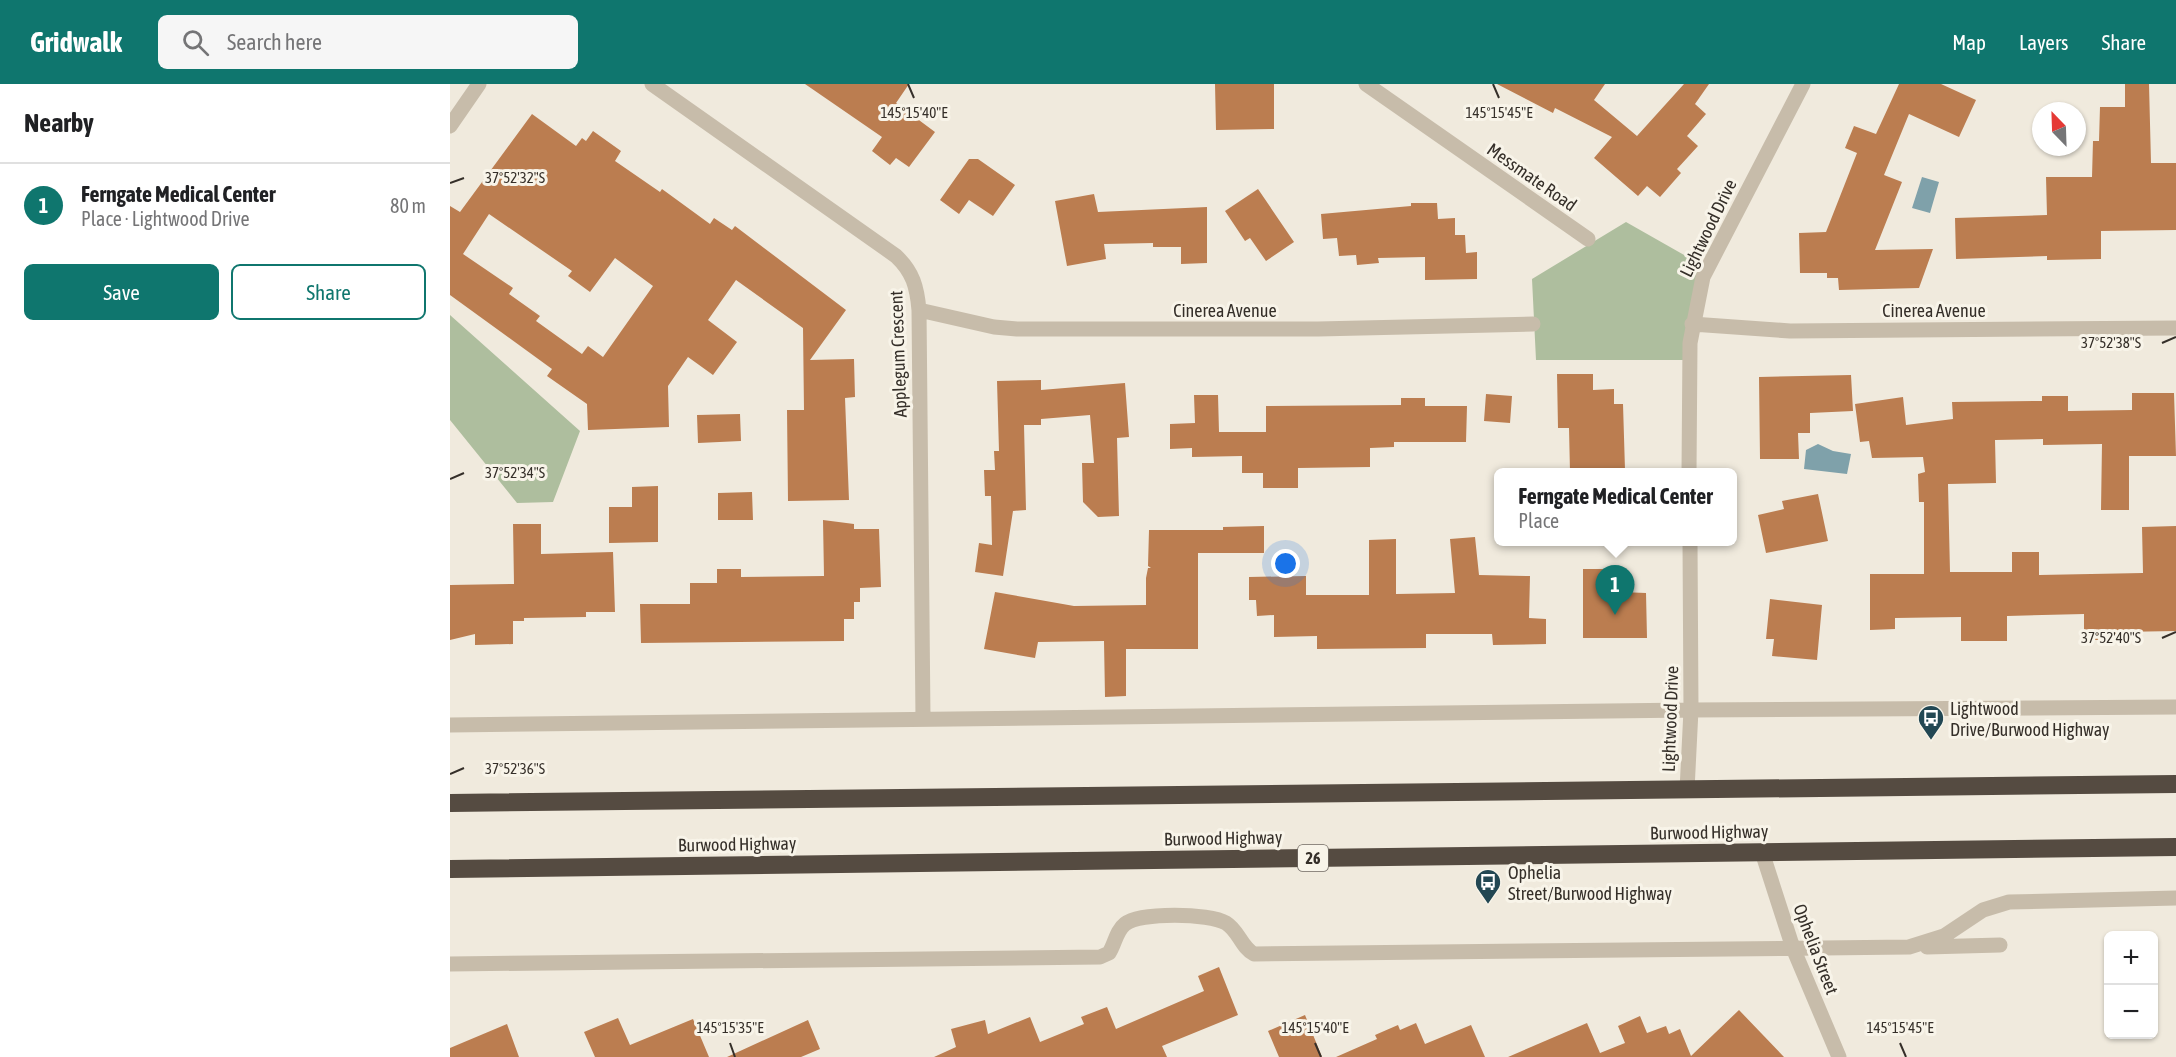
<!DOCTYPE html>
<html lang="en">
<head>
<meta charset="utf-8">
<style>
	:root { --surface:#fff; --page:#f6f6f6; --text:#202124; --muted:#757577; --line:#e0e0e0; --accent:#0f766e }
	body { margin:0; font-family:"Asap Condensed",sans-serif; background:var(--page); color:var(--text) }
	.controls { position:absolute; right:18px; bottom:18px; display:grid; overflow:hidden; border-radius:9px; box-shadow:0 2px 4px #0004 }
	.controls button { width:54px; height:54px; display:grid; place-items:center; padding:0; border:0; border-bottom:2px solid var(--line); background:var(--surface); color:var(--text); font:30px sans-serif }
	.compass { position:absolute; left:1582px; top:18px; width:54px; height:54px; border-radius:50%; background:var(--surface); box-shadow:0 2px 4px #0004; rotate:337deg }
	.you { position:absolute; left:836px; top:480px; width:21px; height:21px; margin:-15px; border:4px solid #fff; border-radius:50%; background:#1a73e8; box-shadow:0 0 0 9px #1a73e833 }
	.badge { display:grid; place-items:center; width:39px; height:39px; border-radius:50%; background:var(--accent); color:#fff; font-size:20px; font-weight:700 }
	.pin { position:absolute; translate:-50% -50px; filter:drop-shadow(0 2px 3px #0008) }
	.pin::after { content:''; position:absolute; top:32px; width:21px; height:18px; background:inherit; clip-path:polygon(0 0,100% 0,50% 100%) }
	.popup { position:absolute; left:1044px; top:384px; width:243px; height:78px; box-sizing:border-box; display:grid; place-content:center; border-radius:9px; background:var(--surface); filter:drop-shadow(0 2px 4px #0005); font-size:20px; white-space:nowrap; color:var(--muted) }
	.popup b { font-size:22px; color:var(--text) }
	.popup::after { content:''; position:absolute; left:50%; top:100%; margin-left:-12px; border:12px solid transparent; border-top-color:var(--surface) }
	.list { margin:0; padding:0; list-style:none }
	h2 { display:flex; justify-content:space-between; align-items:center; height:78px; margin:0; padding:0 24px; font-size:26px }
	h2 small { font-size:20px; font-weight:400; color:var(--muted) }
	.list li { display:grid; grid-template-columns:39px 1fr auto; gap:18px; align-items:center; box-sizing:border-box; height:84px; padding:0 24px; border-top:2px solid var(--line) }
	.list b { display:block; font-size:22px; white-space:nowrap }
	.list p { margin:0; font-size:20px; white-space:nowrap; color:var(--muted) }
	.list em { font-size:20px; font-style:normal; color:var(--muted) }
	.actions { display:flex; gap:12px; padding:18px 24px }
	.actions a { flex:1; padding:14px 0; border:2px solid var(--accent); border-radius:9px; text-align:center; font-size:21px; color:var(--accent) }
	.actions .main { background:var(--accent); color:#fff }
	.icon { flex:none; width:33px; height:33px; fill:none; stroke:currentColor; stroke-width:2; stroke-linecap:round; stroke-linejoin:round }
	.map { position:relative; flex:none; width:1726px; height:973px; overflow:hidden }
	header { display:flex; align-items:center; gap:36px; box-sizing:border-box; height:84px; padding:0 30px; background:var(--accent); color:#fff }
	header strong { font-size:28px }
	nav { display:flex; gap:33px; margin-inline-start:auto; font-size:21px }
	.search { width:420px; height:54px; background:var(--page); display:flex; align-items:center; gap:15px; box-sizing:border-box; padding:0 21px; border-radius:9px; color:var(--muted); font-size:22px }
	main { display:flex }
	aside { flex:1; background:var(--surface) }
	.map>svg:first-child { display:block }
	.green { fill:#aebe9e }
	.water { fill:#7fa1aa }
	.building { fill:#bb7d50; fill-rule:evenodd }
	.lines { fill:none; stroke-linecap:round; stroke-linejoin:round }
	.minor { stroke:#c7bcaa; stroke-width:15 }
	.highway { stroke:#554b41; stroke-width:18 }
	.ticks { fill:none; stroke:#352f29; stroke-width:2 }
	.labels { text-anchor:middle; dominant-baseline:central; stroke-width:6; stroke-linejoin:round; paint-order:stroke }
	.shield { fill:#f8f4e9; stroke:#706a63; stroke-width:1.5 }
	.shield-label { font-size:16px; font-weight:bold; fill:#352f29 }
	.street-label { font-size:18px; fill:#352f29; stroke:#f8f4e9 }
	.poi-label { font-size:18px; fill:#352f29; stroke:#f8f4e9; text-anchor:start }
	.ticks-label { font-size:15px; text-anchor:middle; fill:#352f29; stroke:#f8f4e9; stroke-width:6; stroke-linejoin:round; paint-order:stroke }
</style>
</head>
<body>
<header>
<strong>Gridwalk</strong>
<div class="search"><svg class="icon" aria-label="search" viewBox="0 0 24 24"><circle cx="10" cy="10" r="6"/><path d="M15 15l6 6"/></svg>Search here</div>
<nav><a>Map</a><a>Layers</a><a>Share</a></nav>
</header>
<main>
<aside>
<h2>Nearby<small></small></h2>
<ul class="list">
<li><span class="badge">1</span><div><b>Ferngate Medical Center</b><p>Place · Lightwood Drive</p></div><em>80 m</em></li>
</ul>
<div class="actions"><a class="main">Save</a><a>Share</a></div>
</aside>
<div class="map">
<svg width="1726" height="973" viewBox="0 0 1726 973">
	<rect width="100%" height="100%" fill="#f0eadd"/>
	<path class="green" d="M 1176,138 L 1257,184 L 1239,276 L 1086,276 L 1082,195 Z
		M 0,231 L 130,347 L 103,418 L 67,419 L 0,336 Z"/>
	<path class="water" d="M 1472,93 L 1489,98 L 1480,129 L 1462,124 Z
		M 1368,360 L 1383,367 L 1401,370 L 1397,390 L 1354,385 L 1356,366 Z"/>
	<path class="building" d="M 355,0 L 459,0 L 446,19 L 485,48 L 459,83 L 446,74 L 440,81 L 422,67 L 432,53 Z
		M 765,0 L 824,0 L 824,45 L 766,46 Z
		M 1047,0 L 1155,0 L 1144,16 L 1187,52 L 1234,0 L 1259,0 L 1245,20 L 1256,30 L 1237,52 L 1248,62 L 1227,85 L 1231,89 L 1210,113 L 1197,102 L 1188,112 L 1144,74 L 1162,53 L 1105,24 L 1103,29 Z
		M 1449,0 L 1491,0 L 1526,16 L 1509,53 L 1459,30 L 1434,91 L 1452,98 L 1425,166 L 1483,165 L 1469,204 L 1389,206 L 1388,194 L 1377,194 L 1377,189 L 1350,189 L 1349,149 L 1376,148 L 1407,69 L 1395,64 L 1404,42 L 1426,50 Z
		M 1675,0 L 1699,0 L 1701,79 L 1726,79 L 1726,146 L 1651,147 L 1651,175 L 1597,176 L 1597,172 L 1506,175 L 1505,134 L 1597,131 L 1596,93 L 1642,93 L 1643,57 L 1649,57 L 1650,23 L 1675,23 Z
		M 82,30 L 126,62 L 132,54 L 136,57 L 143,47 L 171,67 L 165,77 L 210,108 L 212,105 L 260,140 L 264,134 L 282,146 L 285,142 L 396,226 L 360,276 L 404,275 L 405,313 L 395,314 L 399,416 L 338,417 L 337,326 L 354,326 L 353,244 L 286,196 L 258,236 L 287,258 L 263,291 L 238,273 L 218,302 L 219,343 L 138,346 L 137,320 L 97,292 L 102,285 L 0,211 L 0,122 L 10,128 ZM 39,130 L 122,187 L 118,192 L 140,208 L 165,174 L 203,202 L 153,273 L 138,262 L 132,270 L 86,237 L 90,232 L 59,210 L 63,204 L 13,170 Z
		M 519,75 L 528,75 L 565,101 L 543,132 L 519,116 L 509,130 L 490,116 Z
		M 808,105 L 844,158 L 816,177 L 800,154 L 795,157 L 775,127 Z
		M 644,110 L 648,128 L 757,123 L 757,179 L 731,180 L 731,163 L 703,163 L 703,159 L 654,160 L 656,175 L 617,182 L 605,117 Z
		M 961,119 L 987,119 L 988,135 L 1005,134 L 1005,151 L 1015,151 L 1016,169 L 1027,168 L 1027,195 L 975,196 L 975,173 L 928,174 L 929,179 L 907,181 L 906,171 L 889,172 L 887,154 L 873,155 L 871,130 L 961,122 Z
		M 1107,290 L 1143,290 L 1143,306 L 1164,305 L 1164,320 L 1173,320 L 1175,386 L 1120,388 L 1119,344 L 1108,344 Z
		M 1401,291 L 1403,327 L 1360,329 L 1360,349 L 1348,349 L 1349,375 L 1310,375 L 1309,293 Z
		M 591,296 L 591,306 L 675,299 L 679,353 L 667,354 L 669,432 L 648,433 L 633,418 L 632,379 L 644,379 L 640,331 L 591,335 L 591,341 L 574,341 L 576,426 L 563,427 L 553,492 L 525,488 L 529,459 L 542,461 L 541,412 L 535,412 L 534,386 L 545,386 L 544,367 L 549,367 L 547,297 Z
		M 1682,309 L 1724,309 L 1726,372 L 1679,372 L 1679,426 L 1651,426 L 1652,360 L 1593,361 L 1593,355 L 1545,356 L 1546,399 L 1498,400 L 1500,488 L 1562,488 L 1562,468 L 1589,468 L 1589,491 L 1693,489 L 1692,443 L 1726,442 L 1726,547 L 1669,548 L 1669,556 L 1634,556 L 1634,530 L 1557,532 L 1557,557 L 1511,557 L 1511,533 L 1445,534 L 1445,545 L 1420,546 L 1420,490 L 1474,490 L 1474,418 L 1469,418 L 1468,390 L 1475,388 L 1473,373 L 1422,374 L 1419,357 L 1410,358 L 1405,320 L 1453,313 L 1456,341 L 1503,335 L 1502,318 L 1592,317 L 1592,312 L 1618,312 L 1618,327 L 1682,326 Z
		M 1036,310 L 1062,312 L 1060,339 L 1034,337 Z
		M 744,311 L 768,311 L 769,348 L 816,348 L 816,322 L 951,321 L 951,314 L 975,314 L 975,322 L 1017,322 L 1016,358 L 944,358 L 944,363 L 920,364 L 920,383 L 848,384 L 848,404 L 813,404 L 813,389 L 792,389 L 792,372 L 742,373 L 742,364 L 720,365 L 720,340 L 745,339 Z
		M 290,330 L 291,357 L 248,359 L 247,331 Z
		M 208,402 L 208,458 L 159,459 L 159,423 L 182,423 L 182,403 Z
		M 302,408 L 303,436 L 268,436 L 268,409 Z
		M 1368,410 L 1378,457 L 1316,469 L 1308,431 L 1334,425 L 1332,417 Z
		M 373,436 L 404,440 L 404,445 L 429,445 L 431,503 L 410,504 L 410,518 L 404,518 L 404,535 L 394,535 L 394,557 L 191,559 L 190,520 L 240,520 L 240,499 L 267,499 L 267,485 L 291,485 L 291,493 L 374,492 Z
		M 63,440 L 91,440 L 91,470 L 163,468 L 165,528 L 136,528 L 136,533 L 74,534 L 74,537 L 63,537 L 63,560 L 25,561 L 25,550 L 0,556 L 0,501 L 64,500 Z
		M 814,442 L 814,469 L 748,469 L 748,565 L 676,565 L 676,612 L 655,613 L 654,557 L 588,558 L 585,574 L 534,565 L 545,508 L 624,522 L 696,521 L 696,494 L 698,484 L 701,484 L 698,482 L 699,446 L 773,446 L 773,443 Z
		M 1025,453 L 1029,491 L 1080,492 L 1079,534 L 1096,535 L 1096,560 L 1043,561 L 1042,550 L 976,550 L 976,564 L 867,565 L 867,552 L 824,553 L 824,531 L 807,532 L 806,516 L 799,516 L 799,493 L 856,492 L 856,511 L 919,511 L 919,456 L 946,455 L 946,510 L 1005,509 L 1000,455 Z
		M 1133,485 L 1158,485 L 1159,498 L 1170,499 L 1171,508 L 1196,509 L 1197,554 L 1133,554 Z
		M 1320,515 L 1372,521 L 1367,576 L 1322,572 L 1324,555 L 1316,555 Z
		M 769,883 L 788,931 L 712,962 L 717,973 L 484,973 L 506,963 L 501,945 L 535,936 L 538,950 L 580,933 L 590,958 L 634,940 L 631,933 L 657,923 L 666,945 L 754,907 L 748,892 Z
		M 1289,926 L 1334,973 L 1058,973 L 1137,939 L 1150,969 L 1175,959 L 1168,942 L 1190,932 L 1197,949 L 1216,942 L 1219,950 L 1230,945 L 1241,972 Z
		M 855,931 L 872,973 L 829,973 L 818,947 Z
		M 168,934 L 180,961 L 243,935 L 259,973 L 145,973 L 134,948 Z
		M 358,936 L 370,965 L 351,973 L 277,973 Z
		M 966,939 L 975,960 L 1021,941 L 1035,973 L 886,973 L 927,955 L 925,951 L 948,941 L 950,946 Z
		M 57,940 L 69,973 L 0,973 L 0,964 Z"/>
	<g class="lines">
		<path class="minor" d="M 202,0 L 446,172 C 463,188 467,203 469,226 L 473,635
			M 916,0 L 1138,155
			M 0,42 L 29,0
			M 469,226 L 544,243 L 567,245 L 868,245 L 1083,240
			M 1242,240 L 1340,247 L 1726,244
			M 1239,388 L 1240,259 L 1253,193 L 1353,0
			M 0,641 L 1241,626 L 1726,623
			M 1237,706 L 1241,626 L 1240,458
			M 1312,768 L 1343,864 L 1389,973
			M 1477,863 L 1550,861
			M 0,880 L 650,873 L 659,869 C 665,860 666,847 675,840 C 690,828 759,829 776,839 C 789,847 791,863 804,870 L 1459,863 L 1494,852 L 1533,826 L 1559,818 L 1726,814"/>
		<path class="highway" d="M 0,719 L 1726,700
			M 0,785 L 1726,763"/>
	</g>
	<path class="ticks" d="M 458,0 L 464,14M 1043,0 L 1049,14M 0,99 L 14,94M 1712,259 L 1726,253M 0,395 L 14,389M 1712,554 L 1726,548M 0,690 L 14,684M 280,959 L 285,973M 865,959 L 871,973M 1450,959 L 1456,973"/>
	<defs>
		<g id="bus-pin" transform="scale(1.35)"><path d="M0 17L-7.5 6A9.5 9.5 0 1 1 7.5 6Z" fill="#224753" stroke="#f8f4e9"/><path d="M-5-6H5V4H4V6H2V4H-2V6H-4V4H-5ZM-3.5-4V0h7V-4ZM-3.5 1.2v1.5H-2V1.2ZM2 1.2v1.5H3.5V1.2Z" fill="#fff"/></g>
	</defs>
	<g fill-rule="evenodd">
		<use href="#bus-pin" x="1481" y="634"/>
		<use href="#bus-pin" x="1038" y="798"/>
	</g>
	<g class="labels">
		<rect class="shield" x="848" y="761" width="30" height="26" rx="4.5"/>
		<g class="shield-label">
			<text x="863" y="774">26</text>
		</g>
		<g class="street-label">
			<text transform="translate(1082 93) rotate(35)">Messmate Road</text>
			<text transform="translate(1258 144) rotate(-64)">Lightwood Drive</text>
			<text x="775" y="226">Cinerea Avenue</text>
			<text x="1484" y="226">Cinerea Avenue</text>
			<text transform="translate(448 270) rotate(-92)">Applegum Crescent</text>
			<text transform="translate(1220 635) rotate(-88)">Lightwood Drive</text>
			<text transform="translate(1259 748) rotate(-1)">Burwood Highway</text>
			<text transform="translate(773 754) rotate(-1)">Burwood Highway</text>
			<text transform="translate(287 760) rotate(-1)">Burwood Highway</text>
			<text transform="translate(1366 865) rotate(69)">Ophelia Street</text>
		</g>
		<g class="poi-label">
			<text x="1500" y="624">Lightwood<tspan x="1500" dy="21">Drive/Burwood Highway</tspan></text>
			<text x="1058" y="788">Ophelia<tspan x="1058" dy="21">Street/Burwood Highway</tspan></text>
		</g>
	</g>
	<g class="ticks-label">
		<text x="464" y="34">145°15'40"E</text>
		<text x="1049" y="34">145°15'45"E</text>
		<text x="65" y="99">37°52'32"S</text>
		<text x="1661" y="264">37°52'38"S</text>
		<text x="65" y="394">37°52'34"S</text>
		<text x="1661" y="559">37°52'40"S</text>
		<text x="65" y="690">37°52'36"S</text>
		<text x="280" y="949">145°15'35"E</text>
		<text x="865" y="949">145°15'40"E</text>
		<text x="1450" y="949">145°15'45"E</text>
	</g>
</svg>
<div class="controls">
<button>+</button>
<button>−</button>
</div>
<svg class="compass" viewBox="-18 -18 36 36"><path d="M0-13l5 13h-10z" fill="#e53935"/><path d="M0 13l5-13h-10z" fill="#757577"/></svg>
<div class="you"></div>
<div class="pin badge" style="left:1165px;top:531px">1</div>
<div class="popup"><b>Ferngate Medical Center</b>Place</div>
</div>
</main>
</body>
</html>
